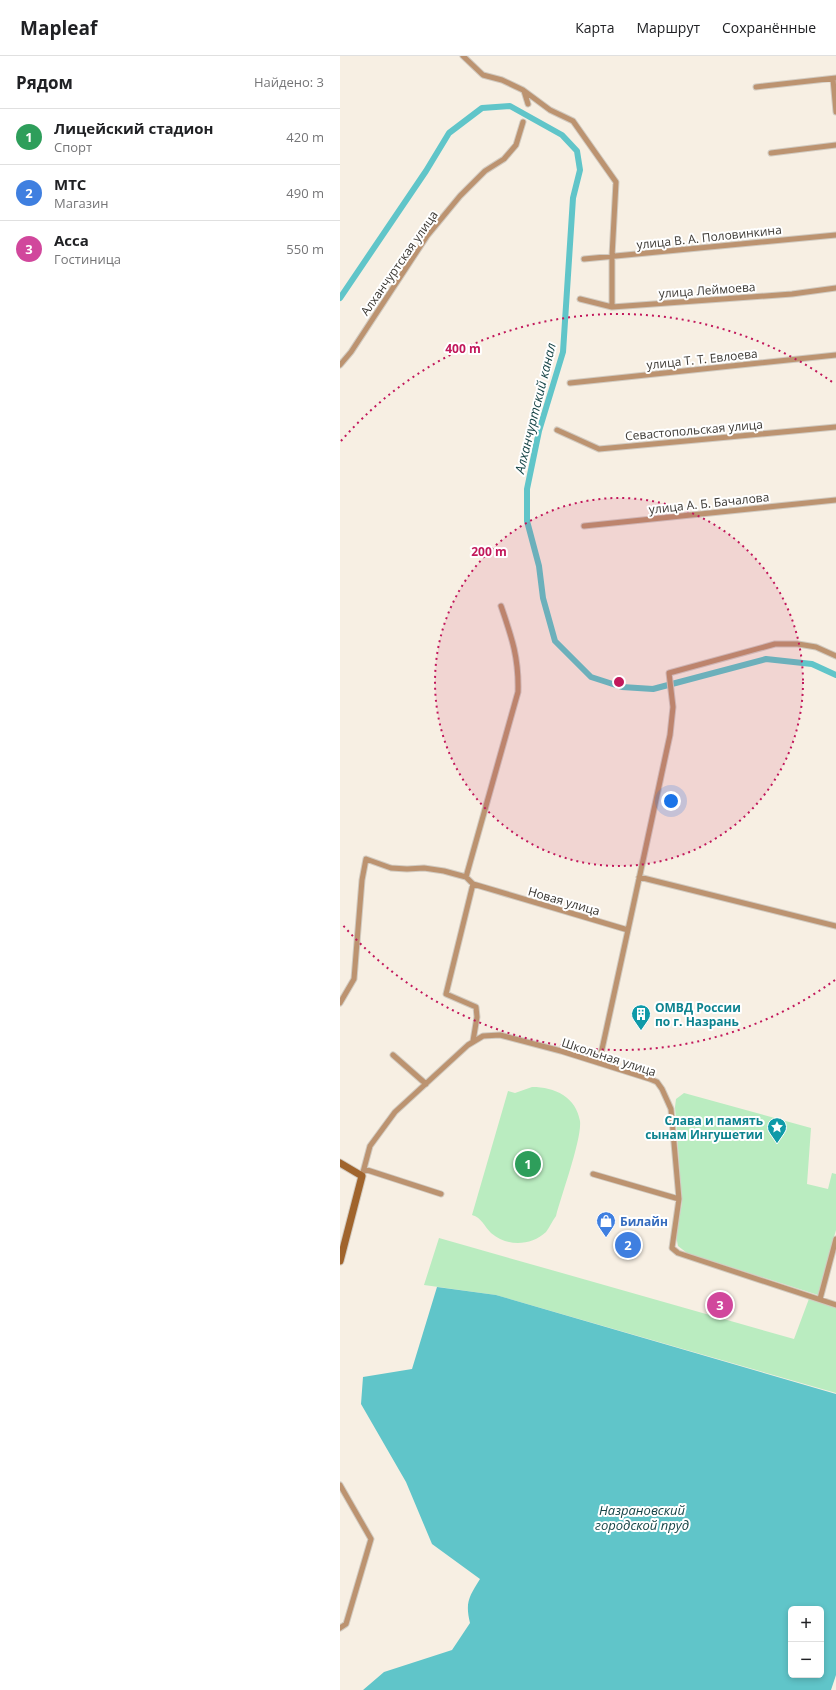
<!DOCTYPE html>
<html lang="ru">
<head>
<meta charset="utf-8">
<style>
	:root { --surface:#fff; --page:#f6f6f6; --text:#202124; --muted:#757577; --line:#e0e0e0; --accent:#296b7e }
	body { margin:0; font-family:"Open Sans",sans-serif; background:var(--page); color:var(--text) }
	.controls { position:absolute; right:12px; bottom:12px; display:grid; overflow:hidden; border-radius:6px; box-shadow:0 2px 6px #0003 }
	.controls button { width:36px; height:36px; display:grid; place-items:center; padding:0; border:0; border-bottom:1px solid var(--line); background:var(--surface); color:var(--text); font:20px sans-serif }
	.you { position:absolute; left:331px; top:745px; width:14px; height:14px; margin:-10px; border:3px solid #fff; border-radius:50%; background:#1a73e8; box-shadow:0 0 0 6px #1a73e833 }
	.badge { display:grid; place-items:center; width:26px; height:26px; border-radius:50%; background:var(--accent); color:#fff; font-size:13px; font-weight:700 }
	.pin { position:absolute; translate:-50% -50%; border:2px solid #fff; box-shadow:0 1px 4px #0006 }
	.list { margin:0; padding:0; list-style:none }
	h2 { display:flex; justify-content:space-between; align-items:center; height:52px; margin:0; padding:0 16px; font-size:17px }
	h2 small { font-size:13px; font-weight:400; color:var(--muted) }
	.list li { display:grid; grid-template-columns:26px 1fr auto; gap:12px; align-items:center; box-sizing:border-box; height:56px; padding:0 16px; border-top:1px solid var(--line) }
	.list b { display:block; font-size:15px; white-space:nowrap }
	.list p { margin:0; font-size:13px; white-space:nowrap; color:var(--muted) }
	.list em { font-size:13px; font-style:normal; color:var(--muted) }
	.map { position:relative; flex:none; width:496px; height:1634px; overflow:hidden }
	header { display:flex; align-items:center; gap:24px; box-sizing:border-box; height:56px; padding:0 20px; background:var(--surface); border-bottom:1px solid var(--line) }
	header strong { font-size:19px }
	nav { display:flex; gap:22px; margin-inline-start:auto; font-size:14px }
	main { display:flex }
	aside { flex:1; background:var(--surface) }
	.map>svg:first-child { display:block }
	.green { fill:#baecc0 }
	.water { fill:#60c5c9; fill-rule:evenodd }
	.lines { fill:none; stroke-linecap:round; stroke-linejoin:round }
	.canal { stroke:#60c5c9; stroke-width:6 }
	.street-casing { stroke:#d1cac0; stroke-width:7 }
	.secondary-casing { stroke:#d1cac0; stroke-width:9 }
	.street { stroke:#bc9370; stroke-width:5 }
	.secondary { stroke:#a0642c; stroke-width:7 }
	.ring { fill:none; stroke:#c2185b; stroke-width:2; stroke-dasharray:2 4 }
	.labels { text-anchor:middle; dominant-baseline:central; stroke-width:4; stroke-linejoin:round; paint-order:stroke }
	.street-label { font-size:12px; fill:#3b3833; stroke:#fff }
	.culture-label { font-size:12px; font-weight:bold; fill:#0d838f; stroke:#fff; text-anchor:start }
	.shop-label { font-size:12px; font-weight:bold; fill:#366cbe; stroke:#fff; text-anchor:start }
	.water-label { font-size:13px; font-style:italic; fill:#174547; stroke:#fff }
	.centre { fill:#c2185b; stroke:#fff; stroke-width:2 }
	.ring-label { font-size:12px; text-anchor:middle; font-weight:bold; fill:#c2185b; stroke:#fff; stroke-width:4; stroke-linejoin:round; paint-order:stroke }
</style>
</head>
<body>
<header>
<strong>Mapleaf</strong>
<nav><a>Карта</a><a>Маршрут</a><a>Сохранённые</a></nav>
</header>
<main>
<aside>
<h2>Рядом<small>Найдено: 3</small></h2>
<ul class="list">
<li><span class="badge" style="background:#2e9e5b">1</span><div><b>Лицейский стадион</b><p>Спорт</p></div><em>420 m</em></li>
<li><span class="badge" style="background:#3f7fe0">2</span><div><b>МТС</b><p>Магазин</p></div><em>490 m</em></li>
<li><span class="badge" style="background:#d1479c">3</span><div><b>Асса</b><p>Гостиница</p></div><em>550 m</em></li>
</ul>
</aside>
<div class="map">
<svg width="496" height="1634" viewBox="0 0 496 1634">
	<rect width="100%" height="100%" fill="#f7efe3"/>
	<path class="green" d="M 192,1031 C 215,1031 236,1041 240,1065 C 242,1083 221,1140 216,1160 C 212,1165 210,1171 206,1176 C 191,1190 167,1191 151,1177 C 144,1170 142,1162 132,1159 L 168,1035 L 175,1037 Z
		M 344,1037 L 471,1072 L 467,1128 L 488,1133 L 492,1117 L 496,1118 L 496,1174 L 478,1239 L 347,1197 L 338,1190 L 336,1180 L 342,1147 L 335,1051 L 336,1043 Z
		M 99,1182 L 454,1283 L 470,1240 L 496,1249 L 496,1337 L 156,1239 L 84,1229 Z"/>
	<path class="water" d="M 97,1231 L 156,1239 L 496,1338 L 496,1619 L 491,1634 L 23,1634 L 44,1616 L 112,1594 L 130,1567 C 125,1546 129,1541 140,1523 L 92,1488 L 66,1426 L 21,1348 L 23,1321 L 72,1313 ZM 451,1553 L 481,1553 L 481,1619 L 451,1619 Z"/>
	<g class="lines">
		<path class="canal" d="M 0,242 L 86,115 L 109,77 L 142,52 L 170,50 L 222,79 L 237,95 L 240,114 L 233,142 L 223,296 L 199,375 L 187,433 L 187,465 L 199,510 L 203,542 L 215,585 L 251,621 L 282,631 L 313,633 L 426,603 L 472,608 L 496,619"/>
		<g class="street-casing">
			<path id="street" d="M 123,0 L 143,19 L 162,24 L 183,34 L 210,54 L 233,65 L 276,126 L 272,200 L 272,251
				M 493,23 L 496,56
				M 416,31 L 496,22
				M 184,35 L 188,48
				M 431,97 L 496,89
				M 244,203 L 496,179
				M 240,243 L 272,251 L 452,238 L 496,232
				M 0,309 L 11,296 L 87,180 L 120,140 L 145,115 L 164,103 L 176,89 L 183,66
				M 230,327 L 496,299
				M 217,374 L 259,393 L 496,371
				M 244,470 L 496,444
				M 126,821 L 178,636 C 179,602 172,582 161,550
				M 299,821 L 496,870
				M 288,874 L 330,679 L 333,651 L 329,617 L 435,588 L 458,588 L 476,591 L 496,600
				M 0,947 L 14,923 L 22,824 L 26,803 L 51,812 L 67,813 L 84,812 L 104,815 L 126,821 L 133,828 L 288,874 L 259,1007
				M 133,985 L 137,961 L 136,951 L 106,938 L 133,828
				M 53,999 L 86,1028
				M 24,1113 L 101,1138
				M 253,1118 L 339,1143
				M 22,1120 L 30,1090 L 55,1056 L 128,989 L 143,980 L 160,979 L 221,995 L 310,1023 L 317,1026 L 322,1033 L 331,1053 L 339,1143 L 332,1192 L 338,1197 L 496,1249
				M 480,1243 L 496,1183
				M 0,1429 L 31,1483 L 6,1568 L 0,1572"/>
		</g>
		<g class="secondary-casing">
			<path id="secondary" d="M 0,1107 L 22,1120 L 0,1205"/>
		</g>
		<use href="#street" class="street"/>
		<use href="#secondary" class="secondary"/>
	</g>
	<circle cx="279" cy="626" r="184" fill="#c2185b" fill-opacity=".12"/>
	<g class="ring">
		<circle cx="279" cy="626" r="184"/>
		<path d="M495 924A368 368 0 0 1 1 867M1 385A368 368 0 0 1 495 328"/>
	</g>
	<defs>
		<g id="building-pin" transform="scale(1)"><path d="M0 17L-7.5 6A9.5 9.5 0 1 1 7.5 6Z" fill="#0f9aa8" stroke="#fff"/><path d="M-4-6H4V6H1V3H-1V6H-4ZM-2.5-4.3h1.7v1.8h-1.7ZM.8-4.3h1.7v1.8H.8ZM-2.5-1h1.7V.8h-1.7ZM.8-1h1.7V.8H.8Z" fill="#fff"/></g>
		<g id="sight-pin" transform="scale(1)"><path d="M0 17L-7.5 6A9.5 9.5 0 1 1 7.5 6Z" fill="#0f9aa8" stroke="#fff"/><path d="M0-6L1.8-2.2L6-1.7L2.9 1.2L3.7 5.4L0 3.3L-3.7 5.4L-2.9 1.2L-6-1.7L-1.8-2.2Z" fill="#fff"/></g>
		<g id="shop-pin" transform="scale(1)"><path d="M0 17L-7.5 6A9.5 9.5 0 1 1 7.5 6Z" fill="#3f7fe0" stroke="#fff"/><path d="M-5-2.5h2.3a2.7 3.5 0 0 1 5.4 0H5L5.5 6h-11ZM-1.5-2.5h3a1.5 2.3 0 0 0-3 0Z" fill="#fff"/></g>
	</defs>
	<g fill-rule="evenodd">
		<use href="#building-pin" x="301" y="958"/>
		<use href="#sight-pin" x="437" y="1071"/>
		<use href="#shop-pin" x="266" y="1165"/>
	</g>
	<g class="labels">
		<g class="street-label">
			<text transform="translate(369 181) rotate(-6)">улица В. А. Половинкина</text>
			<text transform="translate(59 207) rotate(-55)">Алханчуртская улица</text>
			<text transform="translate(367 234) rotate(-4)">улица Леймоева</text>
			<text transform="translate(362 303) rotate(-6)">улица Т. Т. Евлоева</text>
			<text transform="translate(354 374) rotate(-5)">Севастопольская улица</text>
			<text transform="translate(369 447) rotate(-6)">улица А. Б. Бачалова</text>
			<text transform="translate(224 845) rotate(16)">Новая улица</text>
			<text transform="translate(269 1001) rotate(18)">Школьная улица</text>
		</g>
		<g class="culture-label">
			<text x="315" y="951">ОМВД России<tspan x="315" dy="14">по г. Назрань</tspan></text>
			<text x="423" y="1064" text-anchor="end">Слава и память<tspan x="423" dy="14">сынам Ингушетии</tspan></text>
		</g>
		<g class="shop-label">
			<text x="280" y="1165">Билайн</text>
		</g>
		<g class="water-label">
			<text transform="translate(195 352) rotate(-76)">Алханчуртский канал</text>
			<text x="302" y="1454">Назрановский<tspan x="302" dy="15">городской пруд</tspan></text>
		</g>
	</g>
	<circle cx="279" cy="626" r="6" class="centre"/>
	<g class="ring-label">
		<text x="123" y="297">400 m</text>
		<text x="149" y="500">200 m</text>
	</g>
</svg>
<div class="controls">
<button>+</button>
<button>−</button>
</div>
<div class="you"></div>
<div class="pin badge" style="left:188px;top:1108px;background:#2e9e5b">1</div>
<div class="pin badge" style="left:288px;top:1189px;background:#3f7fe0">2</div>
<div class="pin badge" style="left:380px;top:1249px;background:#d1479c">3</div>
</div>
</main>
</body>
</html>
